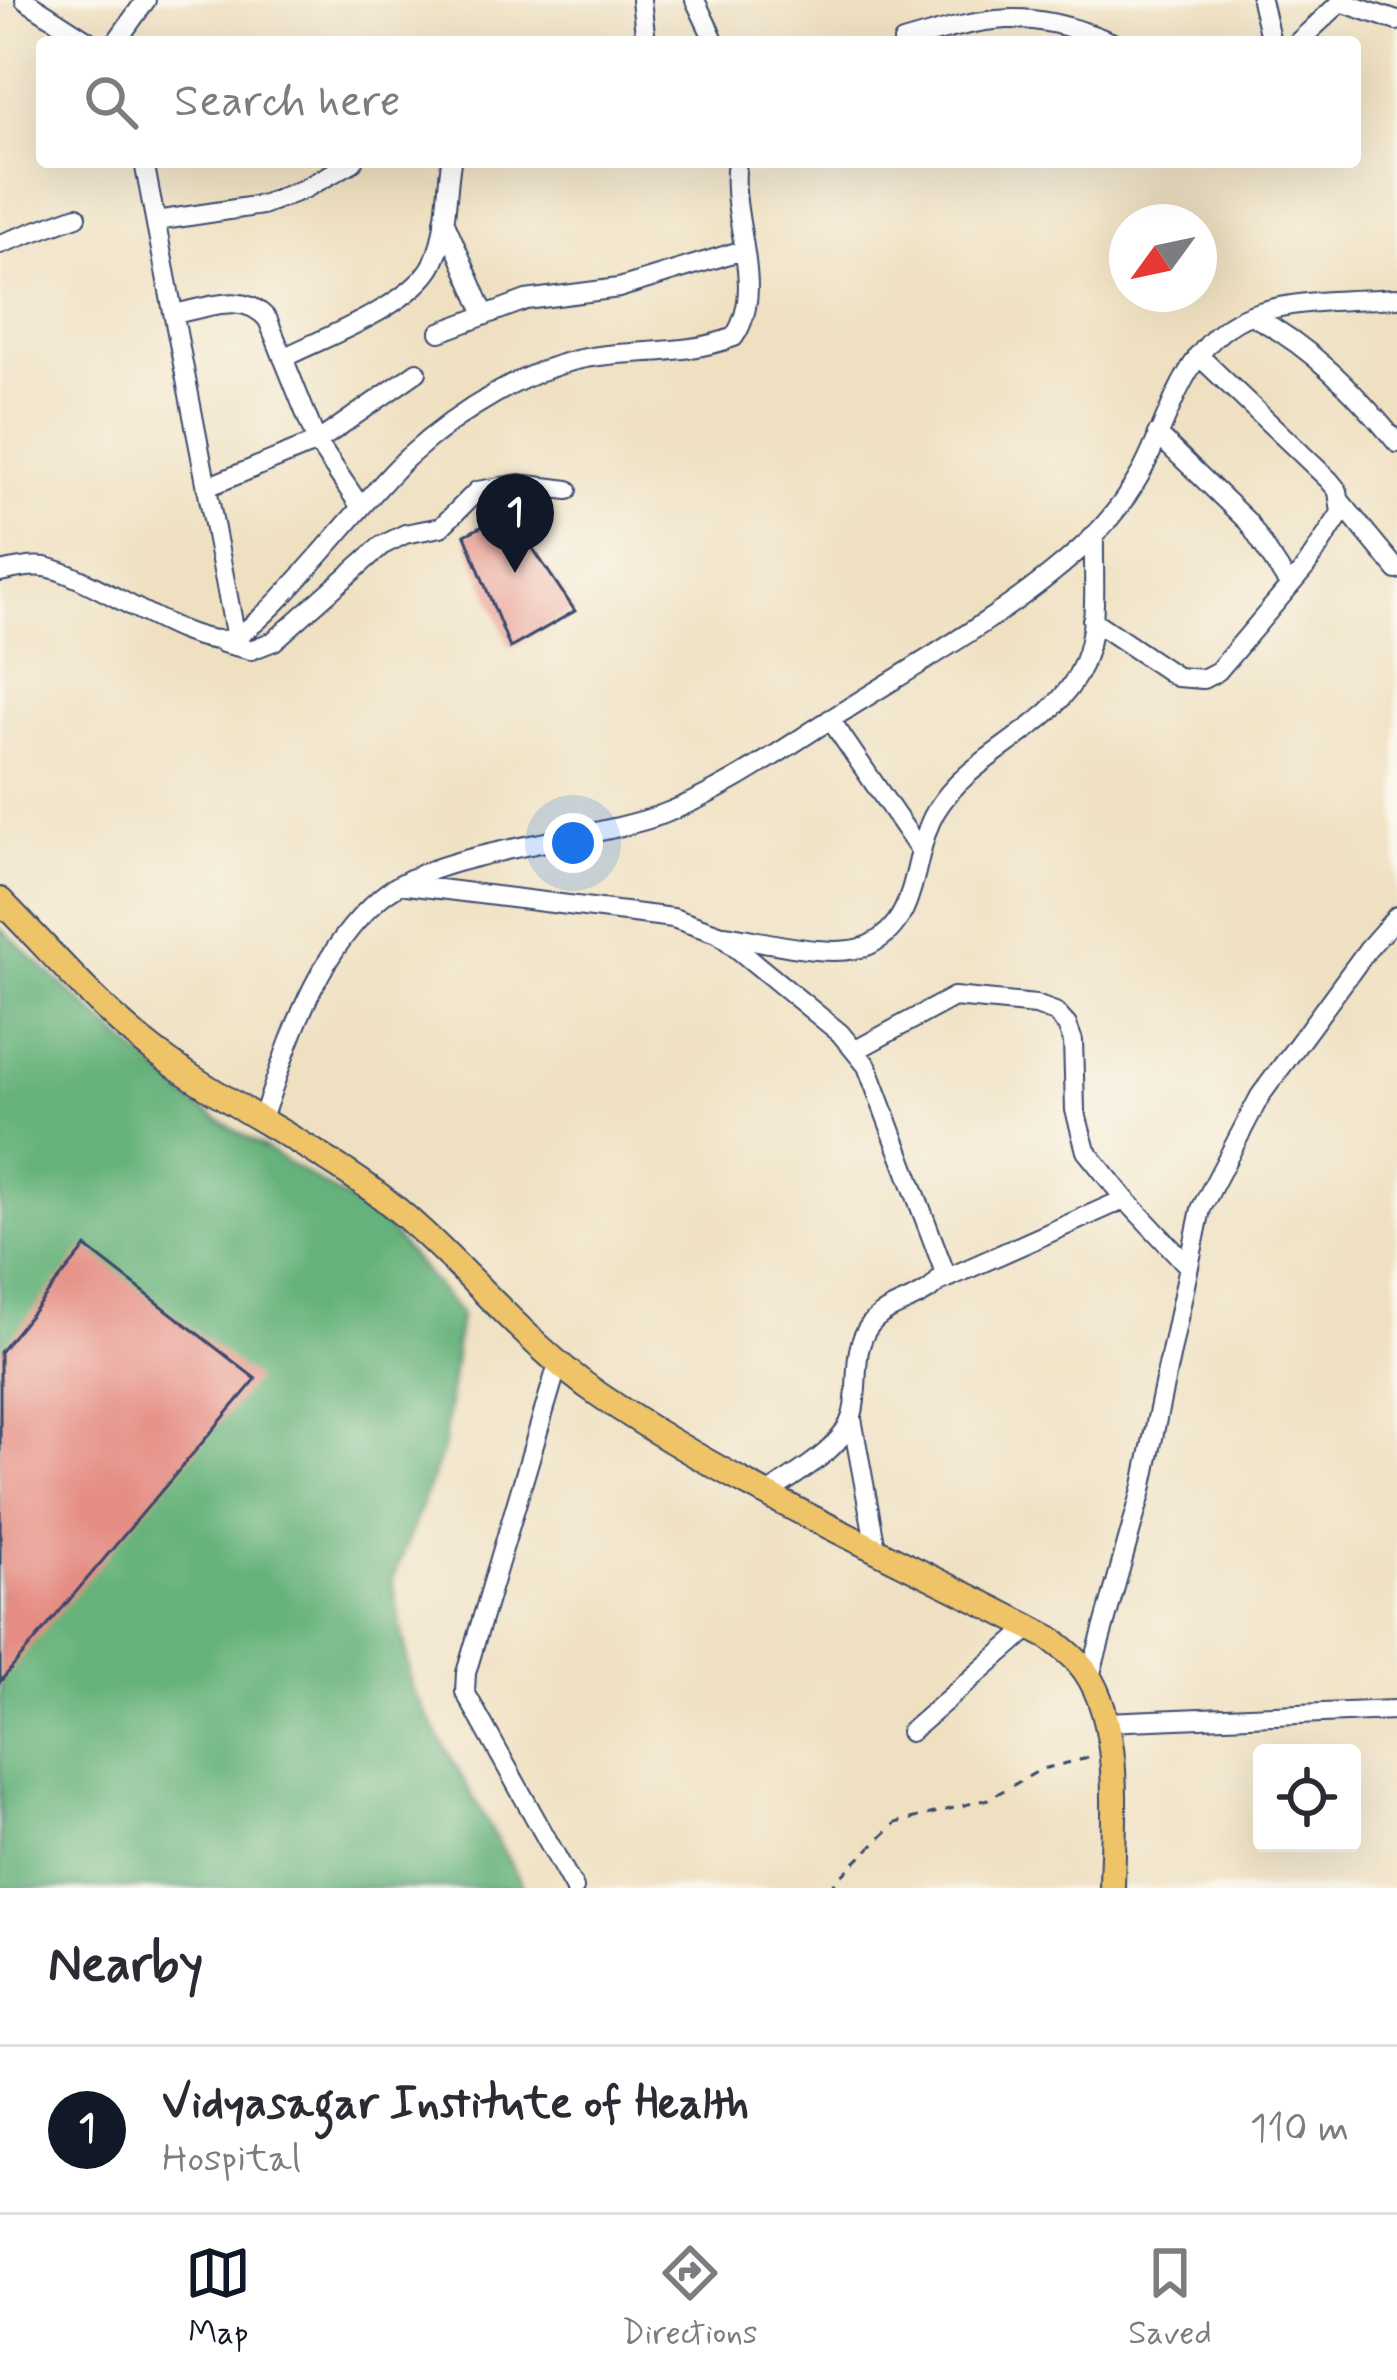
<!DOCTYPE html>
<html lang="en">
<head>
<meta charset="utf-8">
<style>
	:root { --surface:#fff; --page:#f2f2f3; --text:#2b2b33; --muted:#7c7c81; --line:#e1e1e2; --accent:#111827 }
	body { margin:0; font-family:Mynerve,sans-serif; background:var(--page); color:var(--text) }
	.controls { position:absolute; right:36px; bottom:36px; display:grid; overflow:hidden; border-radius:12px; box-shadow:0 12px 48px #0002 }
	.controls button { width:108px; height:108px; display:grid; place-items:center; padding:0; border:0; border-bottom:3px solid var(--line); background:var(--surface); color:var(--text); font:60px sans-serif }
	.compass { position:absolute; left:1109px; top:204px; width:108px; height:108px; border-radius:50%; background:var(--surface); box-shadow:0 12px 48px #0002; rotate:237deg }
	.you { position:absolute; left:573px; top:843px; width:42px; height:42px; margin:-30px; border:9px solid #fff; border-radius:50%; background:#1a73e8; box-shadow:0 0 0 18px #1a73e833 }
	.badge { display:grid; place-items:center; width:78px; height:78px; border-radius:50%; background:var(--accent); color:#fff; font-size:39px; font-weight:700 }
	.pin { position:absolute; translate:-50% -99px; filter:drop-shadow(0 3px 6px #0008) }
	.pin::after { content:''; position:absolute; top:63px; width:42px; height:36px; background:inherit; clip-path:polygon(0 0,100% 0,50% 100%) }
	.list { margin:0; padding:0; list-style:none }
	h2 { display:flex; justify-content:space-between; align-items:center; height:156px; margin:0; padding:0 48px; font-size:51px }
	h2 small { font-size:39px; font-weight:400; color:var(--muted) }
	.list li { display:grid; grid-template-columns:78px 1fr auto; gap:36px; align-items:center; box-sizing:border-box; height:168px; padding:0 48px; border-top:3px solid var(--line) }
	.list b { display:block; font-size:45px; white-space:nowrap }
	.list p { margin:0; font-size:39px; white-space:nowrap; color:var(--muted) }
	.list em { font-size:39px; font-style:normal; color:var(--muted) }
	.icon { flex:none; width:66px; height:66px; fill:none; stroke:currentColor; stroke-width:2; stroke-linecap:round; stroke-linejoin:round }
	.map { position:relative; flex:none; width:1397px; height:1888px; overflow:hidden }
	.search { position:absolute; background:var(--surface); box-shadow:0 12px 48px #0002; left:36px; right:36px; top:36px; height:132px; display:flex; align-items:center; gap:30px; box-sizing:border-box; padding:0 42px; border-radius:12px; color:var(--muted); font-size:45px }
	.sheet { height:324px; background:var(--surface) }
	nav { display:flex; justify-content:space-around; align-items:center; box-sizing:border-box; height:168px; border-top:3px solid var(--line); background:var(--surface); font-size:33px; color:var(--muted) }
	nav a { display:grid; justify-items:center; gap:6px }
	nav .on { color:var(--accent) }
	.map>svg:first-child { display:block }
	.forest { fill:#66b27b; stroke:#40706c; stroke-width:3 }
	.building { fill:#e58d84 }
	.lines { fill:none; stroke-linecap:round; stroke-linejoin:round }
	.minor-casing { stroke:#3b4a6d; stroke-width:22 }
	.major-casing { stroke:#3b4a6d; stroke-width:28 }
	.path { stroke:#3b4a6d; stroke-width:3; stroke-dasharray:9 9; stroke-linecap:butt }
	.minor { stroke:#fff; stroke-width:18 }
	.major { stroke:#efc469; stroke-width:24 }
</style>
</head>
<body>
<div class="map">
<svg width="1397" height="1888" viewBox="0 0 1397 1888">
	<rect width="100%" height="100%" fill="#fbf7ec"/>
	<filter id="ink" filterUnits="userSpaceOnUse"><feTurbulence type="fractalNoise" baseFrequency=".00833" numOctaves="2"/><feDisplacementMap in="SourceGraphic" scale="24" xChannelSelector="R" yChannelSelector="G"/><feConvolveMatrix kernelMatrix="1 2 1 2 8 2 1 2 1" color-interpolation-filters="sRGB"/></filter>
	<filter id="wash" filterUnits="userSpaceOnUse"><feTurbulence type="fractalNoise" baseFrequency=".004" numOctaves="4" result="noise"/><feDisplacementMap in="SourceGraphic" scale="48" xChannelSelector="R" yChannelSelector="G"/><feGaussianBlur stdDeviation="2.7" result="paint"/><feColorMatrix in="noise" values="0 0 0 0 0 0 0 0 0 0 0 0 0 0 0 0 0 1.4 0 .05"/><feComposite in="paint" operator="in"/></filter>
	<g filter="url(#wash)">
		<rect width="100%" height="100%" fill="#efe0c1"/>
		<path class="forest" d="M 0,928 L 195,1105 L 380,1220 L 460,1314 L 443,1449 L 392,1581 L 413,1690 L 524,1888 L 0,1888 Z"/>
		<g id="blocks">
			<path class="building" d="M 509,513 L 575,611 L 510,648 L 465,535 Z
				M 86,1247 L 256,1379 L 0,1682 L 0,1352 Z"/>
		</g>
	</g>
	<g filter="url(#ink)">
		<use href="#blocks" fill-opacity="0" stroke="#3b4a6d" stroke-width="3"/>
		<g class="lines">
			<g class="minor-casing">
				<path id="minor" d="M 25,0 L 90,42
					M 641,0 L 646,42
					M 695,0 L 715,42
					M 1261,0 L 1271,42
					M 1341,2 L 1397,21
					M 116,42 L 146,0
					M 903,42 C 991,16 1024,7 1111,42
					M 1298,42 L 1343,0
					M 144,162 L 236,638
					M 444,220 L 485,315
					M 156,221 L 262,205 L 304,189 L 353,162
					M 0,244 L 77,216
					M 174,314 C 207,308 244,290 268,320 L 317,442 L 360,506
					M 1251,315 C 1311,346 1354,391 1397,443
					M 440,332 L 526,300 L 619,288 L 743,250
					M 283,358 C 325,337 412,305 433,264 C 447,235 446,193 451,162
					M 1157,434 L 1248,522 L 1290,586
					M 207,487 L 317,442 L 417,372
					M 1341,502 L 1397,570
					M 0,572 C 13,569 31,565 45,567 C 94,576 189,650 230,639 C 265,630 370,490 408,457 C 456,413 534,363 599,356 C 644,350 691,354 734,337 C 768,287 728,218 737,162
					M 1092,620 L 1177,677 L 1203,679 L 1218,671 L 1305,568 L 1341,513 L 1338,491 L 1329,480 L 1198,355
					M 223,643 L 251,650 L 274,641 L 381,546 L 405,534 L 441,527 L 477,491 L 519,484 L 568,490
					M 830,719 L 921,852
					M 407,885 L 673,918 L 719,934 L 840,1033 L 867,1066 L 944,1270 C 935,1301 889,1300 870,1325 C 850,1351 861,1386 852,1416 C 842,1450 796,1473 769,1493
					M 724,935 C 761,940 835,961 869,945 C 922,920 910,855 936,811 C 973,750 1054,732 1083,664 C 1099,625 1093,578 1094,537
					M 856,1050 L 954,997 L 1036,1005 L 1055,1012 L 1067,1025 L 1073,1041 L 1075,1110 L 1086,1151 L 1125,1199 L 1189,1267
					M 262,1119 C 290,1040 314,955 380,898 C 439,848 591,842 666,813 C 731,788 788,745 847,709 C 922,662 1014,609 1079,550 C 1105,527 1124,503 1141,473 C 1171,417 1185,338 1253,314 C 1297,299 1351,301 1397,298
					M 941,1281 L 1125,1199
					M 558,1364 L 466,1673 L 465,1692 L 574,1888
					M 852,1419 L 876,1548
					M 1089,1680 L 1142,1490 L 1201,1209 L 1260,1096 L 1368,949 L 1397,916
					M 1105,1722 L 1394,1710
					M 910,1732 L 1031,1627"/>
			</g>
			<g class="major-casing">
				<path id="major" d="M 0,900 C 55,955 107,1019 171,1063 C 233,1107 302,1140 364,1184 C 451,1245 513,1336 601,1396 C 741,1491 901,1559 1050,1638 C 1059,1645 1070,1653 1078,1662 C 1125,1714 1113,1823 1112,1888"/>
			</g>
			<path class="path" d="M 829,1888 L 896,1823 L 988,1799 L 1042,1769 L 1092,1757"/>
			<use href="#minor" class="minor"/>
			<use href="#major" class="major"/>
		</g>
	</g>
</svg>
<div class="controls">
<button><svg class="icon" aria-label="locate" viewBox="0 0 24 24"><circle cx="12" cy="12" r="6"/><path d="M12 2v4M12 18v4M2 12h4M18 12h4"/></svg></button>
</div>
<svg class="compass" viewBox="-18 -18 36 36"><path d="M0-13l5 13h-10z" fill="#e53935"/><path d="M0 13l5-13h-10z" fill="#7c7c81"/></svg>
<div class="you"></div>
<div class="pin badge" style="left:515px;top:573px">1</div>
<div class="search"><svg class="icon" aria-label="search" viewBox="0 0 24 24"><circle cx="10" cy="10" r="6"/><path d="M15 15l6 6"/></svg>Search here</div>
</div>
<section class="sheet">
<h2>Nearby<small></small></h2>
<ul class="list">
<li><span class="badge">1</span><div><b>Vidyasagar Institute of Health</b><p>Hospital</p></div><em>110 m</em></li>
</ul>
</section>
<nav>
<a class="on"><svg class="icon" aria-label="map" viewBox="0 0 24 24"><path d="M3 6l6-2 6 2 6-2v14l-6 2-6-2-6 2zM9 4v14M15 6v14"/></svg>Map</a>
<a><svg class="icon" aria-label="directions" viewBox="0 0 24 24"><path d="M12 3l9 9-9 9-9-9zM9 14v-3h6M13 9l2 2-2 2"/></svg>Directions</a>
<a><svg class="icon" aria-label="saved" viewBox="0 0 24 24"><path d="M7 4h10v16l-5-4-5 4z"/></svg>Saved</a>
</nav>
</body>
</html>
